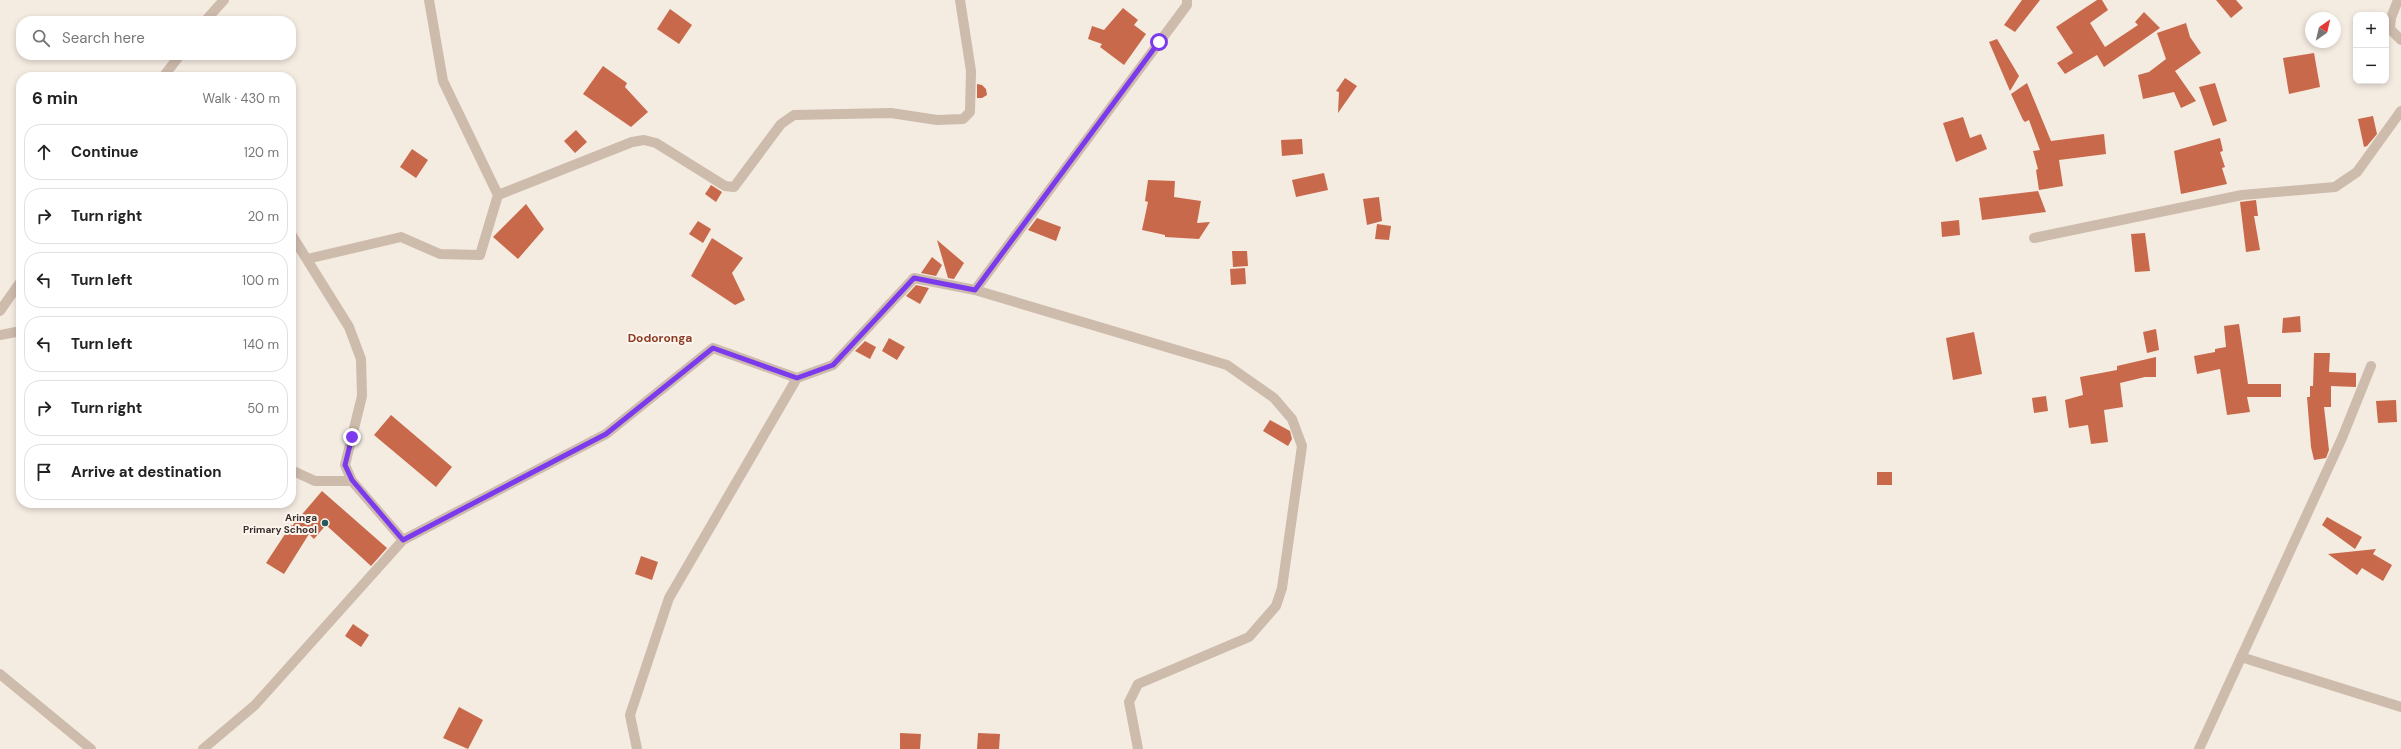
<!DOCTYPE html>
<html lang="en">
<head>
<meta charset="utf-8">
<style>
	:root { --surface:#fff; --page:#f2f2f2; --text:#222; --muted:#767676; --line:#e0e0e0 }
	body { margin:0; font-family:"DM Sans",sans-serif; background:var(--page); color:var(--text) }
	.controls { position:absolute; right:12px; top:12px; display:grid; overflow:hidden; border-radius:8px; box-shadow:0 2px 6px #0003 }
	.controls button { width:36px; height:36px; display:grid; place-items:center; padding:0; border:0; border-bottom:1px solid var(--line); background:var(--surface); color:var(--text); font:20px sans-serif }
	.compass { position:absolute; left:2305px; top:12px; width:36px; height:36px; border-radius:50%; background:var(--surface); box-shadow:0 2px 6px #0003; rotate:34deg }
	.stop { position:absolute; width:12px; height:12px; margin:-9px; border:3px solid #7c3aed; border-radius:50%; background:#fff }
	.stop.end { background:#7c3aed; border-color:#fff; box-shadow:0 1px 4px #0008 }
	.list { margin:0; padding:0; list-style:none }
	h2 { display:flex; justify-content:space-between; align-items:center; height:52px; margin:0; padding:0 16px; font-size:17px }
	h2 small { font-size:13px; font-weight:400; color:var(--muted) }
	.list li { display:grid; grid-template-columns:26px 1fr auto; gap:12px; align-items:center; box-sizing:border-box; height:56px; margin:0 8px 8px; padding:0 8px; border:1px solid var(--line); border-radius:16px }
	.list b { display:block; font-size:15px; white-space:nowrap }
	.list em { font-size:13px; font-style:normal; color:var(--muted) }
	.icon { flex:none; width:22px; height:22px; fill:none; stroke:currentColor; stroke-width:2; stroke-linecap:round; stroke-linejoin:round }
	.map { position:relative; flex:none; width:2401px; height:749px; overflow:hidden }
	.search { position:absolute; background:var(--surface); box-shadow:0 2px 6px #0003; left:16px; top:16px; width:280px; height:44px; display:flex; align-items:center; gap:10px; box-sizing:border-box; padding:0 14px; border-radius:16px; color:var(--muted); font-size:15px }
	.panel { position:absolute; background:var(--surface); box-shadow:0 2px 6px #0003; left:16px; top:72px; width:280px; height:436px; border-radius:16px }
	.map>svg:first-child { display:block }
	.building { fill:#c8694b }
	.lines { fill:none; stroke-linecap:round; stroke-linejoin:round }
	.minor { stroke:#cdbbac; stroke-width:10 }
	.route { stroke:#7c3aed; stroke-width:5 }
	.poi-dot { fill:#1f5a5e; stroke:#fbf5ee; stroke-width:1.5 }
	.labels { text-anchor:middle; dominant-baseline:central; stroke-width:4; stroke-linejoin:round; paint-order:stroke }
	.poi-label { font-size:10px; font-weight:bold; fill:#3b302b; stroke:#fbf5ee; text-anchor:end }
	.quarter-label { font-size:12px; font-weight:bold; fill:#8c3b22; stroke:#fbf5ee }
</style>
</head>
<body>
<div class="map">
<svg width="2401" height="749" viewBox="0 0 2401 749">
	<rect width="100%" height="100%" fill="#f4ebe1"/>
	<path class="building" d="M 2022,0 L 2040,0 L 2015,32 L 2004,25 Z
		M 2097,0 L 2102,0 L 2108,10 L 2090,23 L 2105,47 L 2138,25 L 2135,22 L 2144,12 L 2160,28 L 2104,67 L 2097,55 L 2065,74 L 2057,63 L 2073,53 L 2056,27 Z
		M 2216,0 L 2236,0 L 2243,8 L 2231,18 Z
		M 1123,8 L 1138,20 L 1134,25 L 1146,34 L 1124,65 L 1100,47 L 1102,44 L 1088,39 L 1092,26 L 1104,30 Z
		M 670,9 L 692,25 L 679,44 L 657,29 Z
		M 2186,23 L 2190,37 L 2201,53 L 2175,71 L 2196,101 L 2181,108 L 2174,92 L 2143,99 L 2138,75 L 2149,72 L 2166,59 L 2157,33 Z
		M 1997,39 L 2019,76 L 2010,91 L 1989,42 Z
		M 2314,53 L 2320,87 L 2289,94 L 2283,58 Z
		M 603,66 L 627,83 L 625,87 L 648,112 L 631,127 L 583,94 Z
		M 1345,78 L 1357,86 L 1338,113 L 1339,92 L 1336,91 Z
		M 2027,83 L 2051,141 L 2104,134 L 2106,154 L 2059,160 L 2063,186 L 2039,190 L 2036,170 L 2038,169 L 2033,151 L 2040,150 L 2029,120 L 2025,122 L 2023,120 L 2011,94 Z
		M 2215,83 L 2227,121 L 2213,126 L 2199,87 Z
		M 977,84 L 982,85 L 986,89 L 987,95 L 982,98 L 977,98 Z
		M 2373,116 L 2377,134 L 2367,146 L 2364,147 L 2358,119 Z
		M 1963,117 L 1970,138 L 1981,134 L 1987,149 L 1956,162 L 1943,123 Z
		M 576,130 L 587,142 L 575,153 L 564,141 Z
		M 2220,138 L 2223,151 L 2220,152 L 2225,167 L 2222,168 L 2227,184 L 2181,194 L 2174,151 Z
		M 1302,139 L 1303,154 L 1282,156 L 1281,140 Z
		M 412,149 L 428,160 L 416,178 L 400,167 Z
		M 1324,173 L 1328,190 L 1296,197 L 1292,180 Z
		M 1148,180 L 1175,181 L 1174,197 L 1201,201 L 1197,223 L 1210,222 L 1199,239 L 1165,237 L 1165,235 L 1142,230 L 1148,202 L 1145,201 Z
		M 711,185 L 722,192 L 716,202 L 705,194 Z
		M 2038,191 L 2046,212 L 1982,220 L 1979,198 Z
		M 1379,197 L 1382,221 L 1367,225 L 1363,199 Z
		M 2256,200 L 2258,216 L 2254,216 L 2260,250 L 2246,252 L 2240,202 Z
		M 526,204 L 544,229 L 518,259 L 493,237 Z
		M 1037,218 L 1061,227 L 1056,241 L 1028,230 Z
		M 1959,220 L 1960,235 L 1942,237 L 1941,222 Z
		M 698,221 L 711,229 L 703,243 L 689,234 Z
		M 1377,224 L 1391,226 L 1389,240 L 1375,239 Z
		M 2145,233 L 2150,271 L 2135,272 L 2131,234 Z
		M 712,238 L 743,258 L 732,273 L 745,300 L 735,305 L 691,276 Z
		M 937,240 L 964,263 L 954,279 L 948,278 Z
		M 1232,251 L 1247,251 L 1248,266 L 1233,267 Z
		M 932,257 L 942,265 L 936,276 L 921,273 Z
		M 1245,268 L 1246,284 L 1231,285 L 1230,269 Z
		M 916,285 L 929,288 L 920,304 L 906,296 Z
		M 2300,316 L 2301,332 L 2282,333 L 2283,318 Z
		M 2239,324 L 2248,384 L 2281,384 L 2281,397 L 2247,397 L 2250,412 L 2227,415 L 2220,369 L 2197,374 L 2194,356 L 2215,352 L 2215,349 L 2226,347 L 2224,326 Z
		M 2156,329 L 2159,350 L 2147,353 L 2143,332 Z
		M 1974,332 L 1982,374 L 1953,380 L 1946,338 Z
		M 889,338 L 905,347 L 897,360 L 882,351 Z
		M 865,341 L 876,347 L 870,359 L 855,351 Z
		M 2314,353 L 2330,353 L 2329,372 L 2356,373 L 2356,387 L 2331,386 L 2331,407 L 2324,407 L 2329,450 L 2326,458 L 2314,460 L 2311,447 L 2307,397 L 2310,397 L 2310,386 L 2313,386 Z
		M 2156,357 L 2156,377 L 2145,377 L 2120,383 L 2123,407 L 2104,410 L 2108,442 L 2091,444 L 2088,425 L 2069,428 L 2065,400 L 2083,395 L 2080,377 L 2117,370 L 2117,366 Z
		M 2046,396 L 2048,411 L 2034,413 L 2032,398 Z
		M 2396,400 L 2397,422 L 2378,423 L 2376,401 Z
		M 391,415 L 452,467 L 436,487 L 374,435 Z
		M 1270,420 L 1290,431 L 1292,439 L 1288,446 L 1263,431 Z
		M 1877,472 L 1892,472 L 1892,485 L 1877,485 Z
		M 322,491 L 387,548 L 371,566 L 326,525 L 314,539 L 309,534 L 284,574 L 266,563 L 291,525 L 292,526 Z
		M 2327,517 L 2362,537 L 2355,549 L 2322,525 Z
		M 2376,549 L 2373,554 L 2392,565 L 2383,581 L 2362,568 L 2357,575 L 2328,554 Z
		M 641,556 L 658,562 L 652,580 L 635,574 Z
		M 353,624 L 369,635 L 361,647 L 345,636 Z
		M 459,707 L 483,720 L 468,749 L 443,738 Z
		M 900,733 L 921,734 L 920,749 L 900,749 Z
		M 978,733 L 1000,734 L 999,749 L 977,749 Z"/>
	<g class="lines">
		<path class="minor" d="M 2398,0 L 2391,18 L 2390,29 L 2401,40
			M 205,21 L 224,0
			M 163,77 L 180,55
			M 498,195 L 632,142 L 644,140 L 656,143 L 725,186 L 734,187 L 781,124 L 794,115 L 891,113 L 937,120 L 963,119 L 970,112 L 971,71 L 960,0
			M 2034,238 L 2242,195 L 2335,187 L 2357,172 L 2401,111
			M 307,259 L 401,237 L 440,254 L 480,255 L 498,195 L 443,81 L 429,0
			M 975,290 L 1227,365 L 1274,398 L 1292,419 L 1302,446 L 1282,588 L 1276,606 L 1249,637 L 1138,684 L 1129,702 L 1138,749
			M 0,311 L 21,281
			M 0,335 L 21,331
			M 291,470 L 315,481 L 352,481
			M 403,540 L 606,434 L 713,348 L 797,378 L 833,365 L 914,278 L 975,290 L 1187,5 L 1187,0
			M 2241,657 L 2401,707
			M 0,674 L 91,749
			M 203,749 L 255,705 L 403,540 L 352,481 L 345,465 L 362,396 L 361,359 L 349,327 L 291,234
			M 637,749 L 630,715 L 669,598 L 797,378
			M 2199,749 L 2342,438 L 2371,366"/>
	</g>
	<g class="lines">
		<path class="route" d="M 352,437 L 345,465 L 352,480 L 403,540 L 606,434 L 713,348 L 797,378 L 833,365 L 914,278 L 975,290 L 1159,42"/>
	</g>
	<circle class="poi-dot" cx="325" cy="523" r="4"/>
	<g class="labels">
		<g class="poi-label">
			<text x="317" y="517">Aringa<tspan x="317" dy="12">Primary School</tspan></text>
		</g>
		<g class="quarter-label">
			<text x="660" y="338">Dodoronga</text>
		</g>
	</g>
</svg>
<div class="controls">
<button>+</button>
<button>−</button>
</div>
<svg class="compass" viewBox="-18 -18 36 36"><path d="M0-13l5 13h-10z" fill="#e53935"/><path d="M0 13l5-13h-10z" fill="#767676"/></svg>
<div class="stop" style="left:1159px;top:42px"></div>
<div class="stop end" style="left:352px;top:437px"></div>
<div class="search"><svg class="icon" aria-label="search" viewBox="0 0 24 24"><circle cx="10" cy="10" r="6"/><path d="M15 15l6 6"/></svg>Search here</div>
<section class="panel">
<h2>6 min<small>Walk · 430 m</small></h2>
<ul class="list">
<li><svg class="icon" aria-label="ahead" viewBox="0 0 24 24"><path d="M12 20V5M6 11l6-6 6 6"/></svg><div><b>Continue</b></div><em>120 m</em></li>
<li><svg class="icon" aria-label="right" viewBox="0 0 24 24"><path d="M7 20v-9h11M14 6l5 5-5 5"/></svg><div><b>Turn right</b></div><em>20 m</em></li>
<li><svg class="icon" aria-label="left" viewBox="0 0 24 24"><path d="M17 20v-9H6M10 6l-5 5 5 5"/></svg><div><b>Turn left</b></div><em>100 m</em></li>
<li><svg class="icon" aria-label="left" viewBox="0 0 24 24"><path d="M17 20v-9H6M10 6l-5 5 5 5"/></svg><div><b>Turn left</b></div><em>140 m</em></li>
<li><svg class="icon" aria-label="right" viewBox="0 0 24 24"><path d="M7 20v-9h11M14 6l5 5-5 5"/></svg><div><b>Turn right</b></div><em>50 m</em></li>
<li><svg class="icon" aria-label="arrive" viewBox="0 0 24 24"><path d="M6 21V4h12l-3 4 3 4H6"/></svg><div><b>Arrive at destination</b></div></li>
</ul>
</section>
</div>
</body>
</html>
